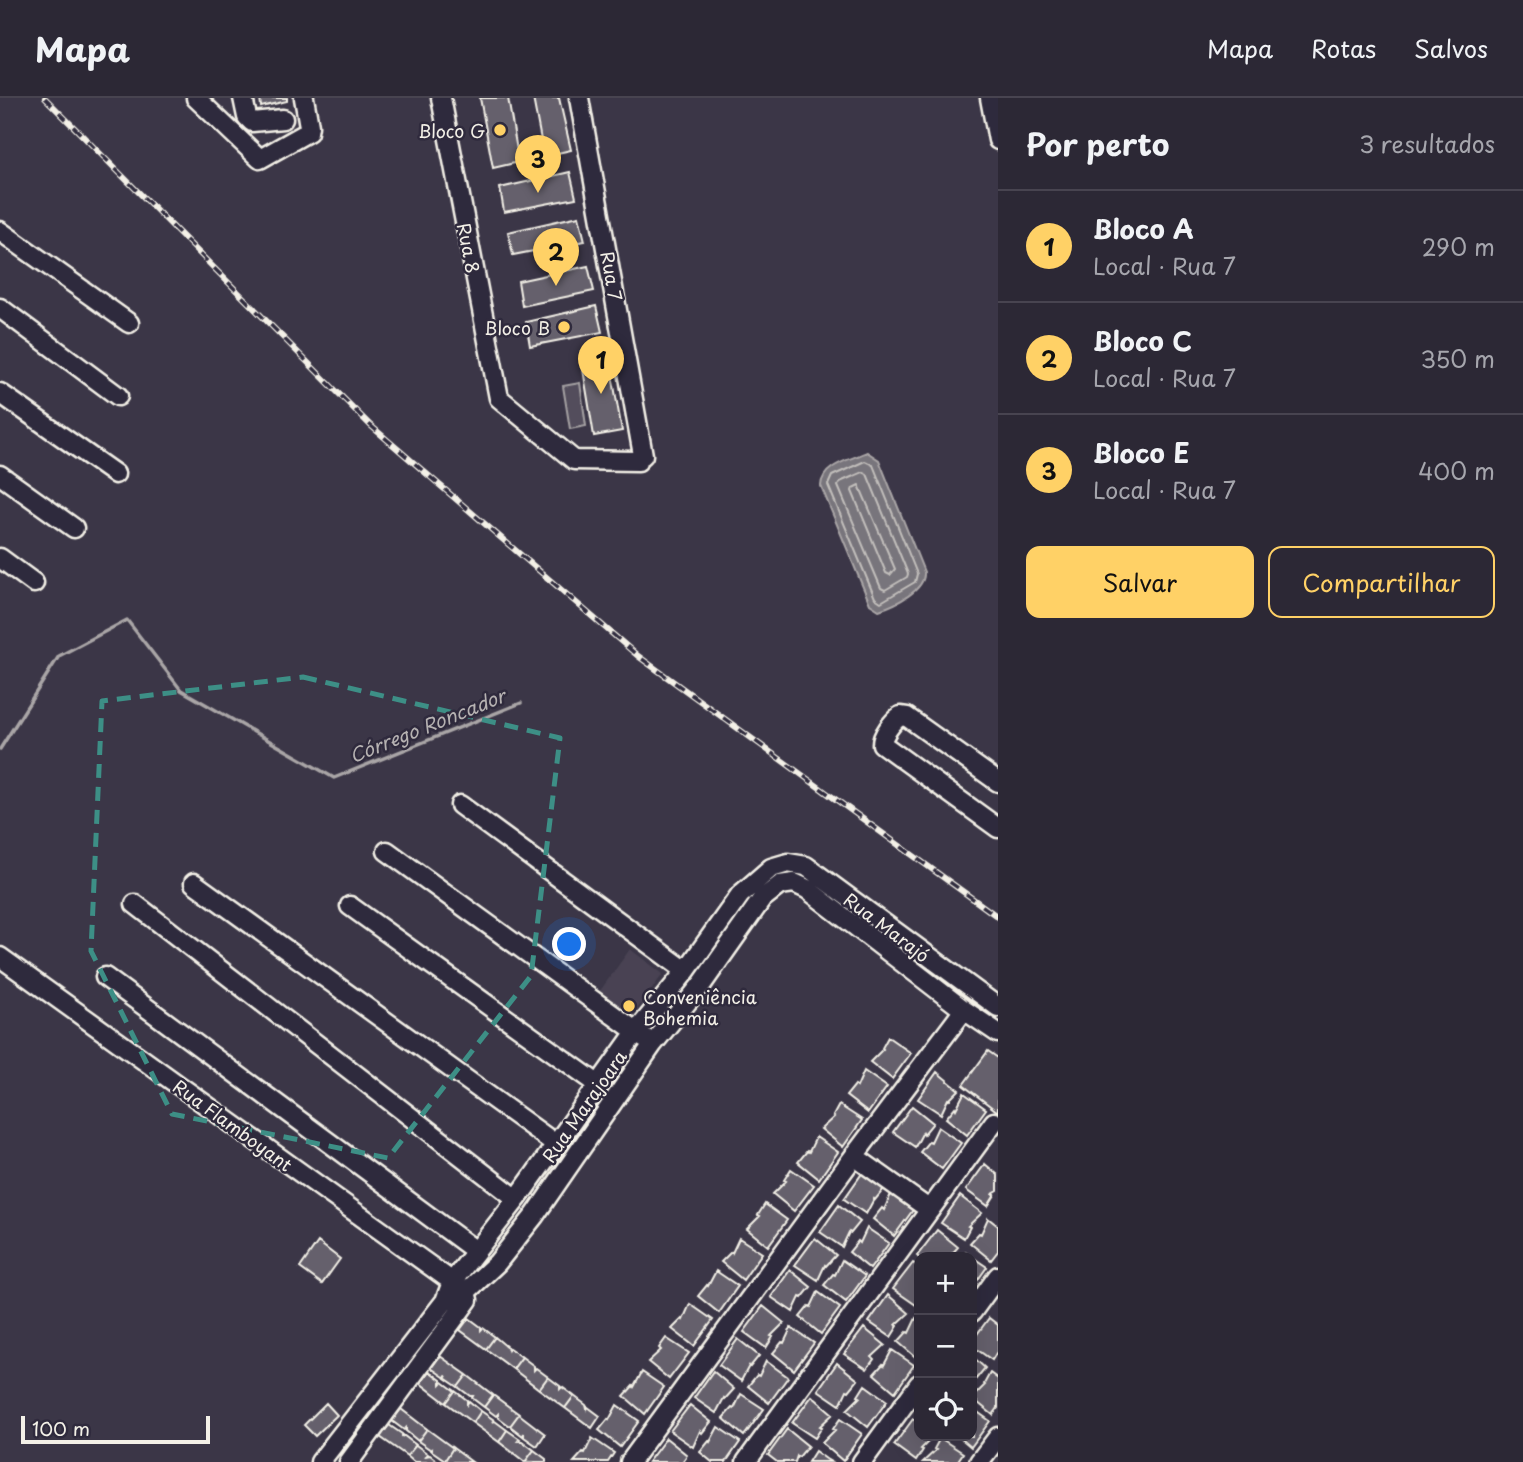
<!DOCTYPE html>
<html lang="pt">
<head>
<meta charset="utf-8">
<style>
	:root { --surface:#2c2835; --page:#383441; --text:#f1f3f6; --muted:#a6a6ad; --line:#484450; --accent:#ffd166 }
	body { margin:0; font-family:"Playpen Sans",sans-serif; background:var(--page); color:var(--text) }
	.controls { position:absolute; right:21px; bottom:21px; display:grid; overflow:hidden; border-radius:14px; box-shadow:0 7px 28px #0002 }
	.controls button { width:63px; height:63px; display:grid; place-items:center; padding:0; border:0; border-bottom:2px solid var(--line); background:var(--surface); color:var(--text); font:35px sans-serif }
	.scale { position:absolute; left:21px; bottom:18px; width:189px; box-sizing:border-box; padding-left:7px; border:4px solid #f4f1e8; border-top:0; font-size:19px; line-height:24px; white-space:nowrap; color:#f4f1e8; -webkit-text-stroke:5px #2f2a3d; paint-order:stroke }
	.you { position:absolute; left:570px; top:847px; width:24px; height:24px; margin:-18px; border:5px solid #fff; border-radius:50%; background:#1a73e8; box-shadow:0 0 0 10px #1a73e833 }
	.badge { display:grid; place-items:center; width:46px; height:46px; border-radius:50%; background:var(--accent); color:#111; font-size:23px; font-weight:700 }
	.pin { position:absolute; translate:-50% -58px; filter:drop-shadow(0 2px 4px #0008) }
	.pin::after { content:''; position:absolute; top:37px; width:24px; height:21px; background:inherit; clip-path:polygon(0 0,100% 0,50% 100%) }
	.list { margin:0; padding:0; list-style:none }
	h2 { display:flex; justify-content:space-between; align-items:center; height:91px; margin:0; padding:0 28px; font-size:30px }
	h2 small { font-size:23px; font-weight:400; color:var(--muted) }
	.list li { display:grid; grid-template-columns:46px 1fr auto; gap:21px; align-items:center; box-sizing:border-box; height:112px; padding:0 28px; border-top:2px solid var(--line) }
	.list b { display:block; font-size:26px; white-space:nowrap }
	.list p { margin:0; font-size:23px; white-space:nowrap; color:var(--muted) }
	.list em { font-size:23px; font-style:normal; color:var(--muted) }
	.actions { display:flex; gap:14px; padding:21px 28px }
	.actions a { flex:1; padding:16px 0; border:2px solid var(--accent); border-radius:14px; text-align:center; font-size:24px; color:var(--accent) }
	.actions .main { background:var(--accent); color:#111 }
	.icon { flex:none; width:38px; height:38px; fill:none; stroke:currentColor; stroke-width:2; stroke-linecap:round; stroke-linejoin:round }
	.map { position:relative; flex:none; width:998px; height:1364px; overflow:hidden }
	header { display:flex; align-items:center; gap:42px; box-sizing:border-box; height:98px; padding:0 35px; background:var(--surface); border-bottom:2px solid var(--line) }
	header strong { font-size:33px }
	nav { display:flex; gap:38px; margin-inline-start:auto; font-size:24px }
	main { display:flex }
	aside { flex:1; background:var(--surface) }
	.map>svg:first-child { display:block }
	.built { fill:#484352 }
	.green { fill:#534e5c; stroke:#a4a0a2; stroke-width:2 }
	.water { fill:#78747b; stroke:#aaa6a7; stroke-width:2 }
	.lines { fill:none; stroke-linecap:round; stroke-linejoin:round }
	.shore { stroke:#c2bfbc; stroke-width:2 }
	.stream { stroke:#aaa6a7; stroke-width:3.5 }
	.building { fill:#65616c; stroke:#f4f1e8; stroke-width:2 }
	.minor-casing { stroke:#f4f1e8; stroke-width:23 }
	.minor { stroke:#2f2a3d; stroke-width:18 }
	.rail-casing { stroke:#f4f1e8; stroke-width:6 }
	.rail { stroke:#2f2a3d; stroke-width:3.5; stroke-dasharray:10; stroke-linecap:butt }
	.marked { fill:none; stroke:#3d8f86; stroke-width:5; stroke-dasharray:14 9; stroke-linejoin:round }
	.poi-dot { fill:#ffd166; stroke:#2f2a3d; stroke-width:2.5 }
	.labels { text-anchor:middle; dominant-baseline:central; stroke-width:5; stroke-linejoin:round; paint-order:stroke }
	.poi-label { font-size:18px; fill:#f4f1e8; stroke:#2f2a3d; text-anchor:end }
	.street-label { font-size:18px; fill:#f4f1e8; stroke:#2f2a3d }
	.water-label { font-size:19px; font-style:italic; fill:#b6b2b2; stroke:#2f2a3d }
</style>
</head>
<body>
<header>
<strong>Mapa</strong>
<nav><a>Mapa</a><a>Rotas</a><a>Salvos</a></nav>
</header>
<main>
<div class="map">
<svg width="998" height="1364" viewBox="0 0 998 1364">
	<rect width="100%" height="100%" fill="#3b3647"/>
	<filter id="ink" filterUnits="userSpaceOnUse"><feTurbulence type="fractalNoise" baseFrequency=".0143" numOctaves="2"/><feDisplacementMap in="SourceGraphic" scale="14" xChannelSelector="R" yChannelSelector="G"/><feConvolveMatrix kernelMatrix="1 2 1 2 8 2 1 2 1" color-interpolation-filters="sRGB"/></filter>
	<g filter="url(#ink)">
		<path class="built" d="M 630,851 L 663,876 L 628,924 L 597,897 Z"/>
		<path class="green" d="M 580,285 L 586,328 L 570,331 L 563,288 Z"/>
		<path class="water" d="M 867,354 L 879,362 L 924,474 C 926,492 895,507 879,512 L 870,506 L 821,388 C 822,367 850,362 867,354 Z"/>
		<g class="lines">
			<path class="shore" d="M 865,363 L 873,367 L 917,476 L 915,484 L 881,504 L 875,500 L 828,387 L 832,378 Z
				M 863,374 L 867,376 L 908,476 L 907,479 L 885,492 L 881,490 L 838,388 L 840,384 Z
				M 859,387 L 895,471 L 890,477 L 886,475 L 852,393 L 853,390 Z"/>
			<path class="stream" d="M 0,651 L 59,558 L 127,522 L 181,592 L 334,680 L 521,605"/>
		</g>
		<path class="building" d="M 260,0 L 287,0 L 287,3 L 261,9 Z
			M 480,0 L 508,0 L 519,64 L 493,70 Z
			M 533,0 L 559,0 L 571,52 L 544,58 Z
			M 570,74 L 576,100 L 504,114 L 500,90 Z
			M 579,118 L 585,143 L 513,157 L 508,134 Z
			M 588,168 L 594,193 L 522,208 L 518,183 Z
			M 596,208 L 602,234 L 530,248 L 526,224 Z
			M 608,254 L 622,333 L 594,338 L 581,259 Z
			M 888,939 L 911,955 L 892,981 L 870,964 L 883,951 L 882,950 Z
			M 988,953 L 998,960 L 998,1014 L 963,987 Z
			M 864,973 L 887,989 L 868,1015 L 846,998 L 855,987 L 857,989 Z
			M 937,974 L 959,992 L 949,1002 L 948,1001 L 941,1016 L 918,1001 Z
			M 964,995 L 986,1011 L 967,1037 L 946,1020 L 955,1009 L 956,1011 Z
			M 839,1007 L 862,1022 L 843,1049 L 821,1031 L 834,1019 L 833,1018 Z
			M 912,1008 L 933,1025 L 924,1036 L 923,1034 L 915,1049 L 893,1034 Z
			M 938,1029 L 961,1045 L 942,1071 L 920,1054 L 929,1043 L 931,1044 Z
			M 816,1039 L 838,1054 L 819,1081 L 798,1064 L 807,1053 L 809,1054 Z
			M 985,1066 L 998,1077 L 998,1093 L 993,1096 L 995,1097 L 988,1108 L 966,1092 Z
			M 791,1071 L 814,1087 L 794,1113 L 773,1096 L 786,1083 L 784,1082 Z
			M 863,1074 L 884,1091 L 875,1102 L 874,1101 L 866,1116 L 844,1101 Z
			M 891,1096 L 913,1112 L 894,1138 L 873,1121 L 882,1110 L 884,1112 Z
			M 960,1098 L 982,1115 L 968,1128 L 970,1129 L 964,1140 L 941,1125 Z
			M 765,1106 L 787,1122 L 768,1148 L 747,1131 L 760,1118 L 758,1117 Z
			M 839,1107 L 860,1124 L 851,1135 L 849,1134 L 842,1149 L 820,1134 Z
			M 988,1120 L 998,1128 L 998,1153 L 991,1162 L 970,1145 L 979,1135 L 981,1136 Z
			M 867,1130 L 889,1145 L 870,1171 L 849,1154 L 858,1143 L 860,1145 Z
			M 937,1132 L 958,1149 L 949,1159 L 919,1160 L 917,1158 Z
			M 739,1140 L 762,1155 L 743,1182 L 721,1164 L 731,1154 L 732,1155 Z
			M 815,1140 L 836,1157 L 826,1168 L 825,1167 L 818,1182 L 795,1167 Z
			M 318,1144 L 340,1161 L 322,1186 L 300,1170 Z
			M 965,1154 L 987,1169 L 972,1190 L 972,1159 L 961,1159 Z
			M 842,1162 L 865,1178 L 846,1204 L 824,1187 L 833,1176 L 835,1177 Z
			M 913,1165 L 919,1169 L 919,1202 L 916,1207 L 893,1191 Z
			M 790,1172 L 811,1189 L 802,1200 L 800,1199 L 793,1214 L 771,1199 Z
			M 716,1173 L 738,1188 L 719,1215 L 698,1198 L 707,1187 L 708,1188 Z
			M 818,1194 L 840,1210 L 821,1236 L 800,1219 L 809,1208 L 811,1209 Z
			M 888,1197 L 909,1215 L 896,1227 L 898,1228 L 891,1239 L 869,1224 Z
			M 690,1206 L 713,1222 L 694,1248 L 672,1231 L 682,1221 L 683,1222 Z
			M 763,1208 L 784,1225 L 771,1238 L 773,1239 L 766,1250 L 744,1234 Z
			M 469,1220 L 481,1229 L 481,1232 L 483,1230 L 495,1239 L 486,1251 L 460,1232 Z
			M 916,1220 L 919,1222 L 919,1262 L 898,1244 L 907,1234 L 909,1235 Z
			M 989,1220 L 998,1227 L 998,1252 L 992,1262 L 972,1248 L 972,1243 Z
			M 791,1230 L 814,1245 L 794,1272 L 773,1255 L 782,1244 L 784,1245 Z
			M 864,1230 L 885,1247 L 872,1259 L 874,1261 L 867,1271 L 844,1256 Z
			M 495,1239 L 507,1249 L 508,1252 L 509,1250 L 522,1259 L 513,1271 L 486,1251 Z
			M 666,1240 L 689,1255 L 669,1281 L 648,1264 L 661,1252 L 659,1250 Z
			M 738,1241 L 759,1258 L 750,1269 L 749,1268 L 741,1283 L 719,1267 Z
			M 892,1252 L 914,1267 L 895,1294 L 874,1276 L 883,1266 L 884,1267 Z
			M 440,1258 L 467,1277 L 458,1289 L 445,1280 L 447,1278 L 444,1279 L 431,1270 Z
			M 972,1258 L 985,1270 L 976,1281 L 975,1280 L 972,1287 Z
			M 522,1259 L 534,1268 L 534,1272 L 536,1270 L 548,1279 L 539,1291 L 513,1271 Z
			M 766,1263 L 788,1279 L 769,1305 L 748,1288 L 757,1277 L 759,1278 Z
			M 837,1265 L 858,1282 L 849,1293 L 847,1292 L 840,1307 L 818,1292 Z
			M 429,1273 L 441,1282 L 441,1286 L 443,1284 L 455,1293 L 446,1305 L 420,1285 Z
			M 713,1273 L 734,1291 L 725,1301 L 724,1300 L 716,1315 L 694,1300 Z
			M 642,1274 L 664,1289 L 645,1316 L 624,1298 L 633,1288 L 634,1289 Z
			M 990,1275 L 998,1281 L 998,1310 L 993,1317 L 972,1300 L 985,1287 L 984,1286 Z
			M 467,1277 L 493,1297 L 484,1309 L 472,1300 L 473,1298 L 470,1298 L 458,1289 Z
			M 548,1279 L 560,1288 L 560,1291 L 562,1289 L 574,1298 L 565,1310 L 539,1291 Z
			M 865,1287 L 887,1303 L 868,1329 L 847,1312 L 860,1299 L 858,1298 Z
			M 455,1293 L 467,1302 L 467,1306 L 469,1303 L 481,1313 L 473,1325 L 446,1305 Z
			M 741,1296 L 764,1311 L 744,1338 L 723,1320 L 732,1310 L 734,1311 Z
			M 493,1297 L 519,1316 L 510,1328 L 498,1319 L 498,1316 L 496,1318 L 484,1309 Z
			M 574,1298 L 586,1307 L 587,1311 L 588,1309 L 600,1318 L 592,1330 L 565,1310 Z
			M 812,1298 L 833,1316 L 820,1328 L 822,1329 L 815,1340 L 792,1325 Z
			M 326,1305 L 337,1317 L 315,1338 L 304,1327 Z
			M 617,1307 L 639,1323 L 620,1349 L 599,1332 L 608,1321 L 609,1322 Z
			M 690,1307 L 711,1324 L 702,1335 L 700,1333 L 693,1349 L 670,1333 Z
			M 972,1310 L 990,1323 L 971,1349 L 958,1338 L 972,1338 Z
			M 401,1311 L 427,1331 L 418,1343 L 406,1333 L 406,1330 L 404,1332 L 392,1323 Z
			M 481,1313 L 494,1322 L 492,1324 L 495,1323 L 507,1332 L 499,1344 L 473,1325 Z
			M 519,1316 L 545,1336 L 537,1348 L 524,1339 L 524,1335 L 523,1338 L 510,1328 Z
			M 840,1321 L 862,1336 L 843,1363 L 822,1345 L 835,1332 L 833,1331 Z
			M 913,1321 L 919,1325 L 919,1338 L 934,1338 L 921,1351 L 923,1352 L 916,1363 L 894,1347 Z
			M 389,1327 L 402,1336 L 402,1339 L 403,1337 L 416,1347 L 407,1358 L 380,1339 Z
			M 718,1329 L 740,1344 L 726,1364 L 712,1364 L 700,1354 L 709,1343 L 710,1344 Z
			M 427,1331 L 453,1350 L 445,1362 L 432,1353 L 432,1350 L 431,1352 L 418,1343 Z
			M 787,1331 L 808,1348 L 799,1359 L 797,1358 L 795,1364 L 777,1364 L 768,1357 Z
			M 507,1332 L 520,1341 L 518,1343 L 522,1343 L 534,1352 L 525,1364 L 499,1344 Z
			M 592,1340 L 614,1355 L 608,1364 L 574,1364 L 583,1354 L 585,1355 Z
			M 666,1340 L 687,1357 L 682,1364 L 648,1364 Z
			M 940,1340 L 963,1355 L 957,1364 L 923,1364 L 936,1352 L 934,1351 Z
			M 416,1347 L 428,1356 L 426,1358 L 430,1357 L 439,1364 L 414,1364 L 407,1358 Z
			M 453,1350 L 472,1364 L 447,1364 L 445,1362 Z
			M 534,1352 L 546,1361 L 546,1364 L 525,1364 Z
			M 815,1353 L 826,1361 L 831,1364 L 808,1364 Z"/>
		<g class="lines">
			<g class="minor-casing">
				<path id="minor" d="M 196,0 L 260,61 L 308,34 L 309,28 L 304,0
					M 243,0 L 247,19 L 252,24 L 283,21
					M 441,0 L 499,300 L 574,362 L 638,363
					M 579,0 L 643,357
					M 990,0 L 998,42
					M 0,133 L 129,225
					M 0,210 L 118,298
					M 0,295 L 115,376
					M 0,377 L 74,430
					M 0,460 L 34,485
					M 998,684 L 907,619 L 900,618 C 893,623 882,637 882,646 L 998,730
					M 460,707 L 686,873
					M 387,753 L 645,940
					M 194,785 L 557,1047
					M 135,806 L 517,1101
					M 350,808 L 599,987
					M 0,859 L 461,1190
					M 105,879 L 476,1153
					M 854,1058 L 930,1112
					M 445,1203 L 466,1194 L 497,1165 L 535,1117 L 653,946 L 702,886 L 762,801 L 780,787 L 794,785 L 807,791 L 964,912 L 998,935
					M 972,1214 L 998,1178
					M 320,1364 L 445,1203 L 452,1184 L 517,1101 L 636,934 L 686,873 L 740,797 L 771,770 L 788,765 L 806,768 L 998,909
					M 349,1364 L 468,1202 L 466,1194
					M 630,1364 L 854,1058 L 964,912
					M 746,1364 L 994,1024
					M 862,1364 L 919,1286
					M 979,1364 L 998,1339"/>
			</g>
			<use href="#minor" class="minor"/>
			<g class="rail-casing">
				<path id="rail" d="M 45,0 L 370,327 L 638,558 L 998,819"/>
			</g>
			<use href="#rail" class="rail"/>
		</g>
	</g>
	<path class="marked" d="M 303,579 L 560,640 L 531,878 L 388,1060 L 172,1016 L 91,853 L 102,603 Z"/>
	<g class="poi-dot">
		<circle cx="500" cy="32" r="7"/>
		<circle cx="564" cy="229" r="7"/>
		<circle cx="629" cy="908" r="7"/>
	</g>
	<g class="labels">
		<g class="poi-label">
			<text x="486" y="32">Bloco G</text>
			<text x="550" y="229">Bloco B</text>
			<text x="643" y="898" text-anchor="start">Conveniência<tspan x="643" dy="21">Bohemia</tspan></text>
		</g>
		<g class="street-label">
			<text transform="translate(469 150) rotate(79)">Rua 8</text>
			<text transform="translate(612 178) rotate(80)">Rua 7</text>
			<text transform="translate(887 829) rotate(37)">Rua Marajó</text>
			<text transform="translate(584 1008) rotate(-55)">Rua Marajoara</text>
			<text transform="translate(233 1027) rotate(36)">Rua Flamboyant</text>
		</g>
		<g class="water-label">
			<text transform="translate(427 627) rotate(-22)">Córrego Roncador</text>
		</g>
	</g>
</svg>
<div class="controls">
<button>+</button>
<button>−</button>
<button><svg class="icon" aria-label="locate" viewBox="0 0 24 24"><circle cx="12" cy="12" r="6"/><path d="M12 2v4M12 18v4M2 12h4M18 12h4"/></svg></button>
</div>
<div class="scale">100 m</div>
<div class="you"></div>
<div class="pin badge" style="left:601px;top:296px">1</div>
<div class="pin badge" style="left:556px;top:188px">2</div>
<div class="pin badge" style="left:538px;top:95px">3</div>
</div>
<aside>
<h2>Por perto<small>3 resultados</small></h2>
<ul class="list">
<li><span class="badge">1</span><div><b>Bloco A</b><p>Local · Rua 7</p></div><em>290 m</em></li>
<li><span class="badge">2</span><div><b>Bloco C</b><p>Local · Rua 7</p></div><em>350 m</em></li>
<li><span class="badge">3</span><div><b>Bloco E</b><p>Local · Rua 7</p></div><em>400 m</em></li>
</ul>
<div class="actions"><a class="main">Salvar</a><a>Compartilhar</a></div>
</aside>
</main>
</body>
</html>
